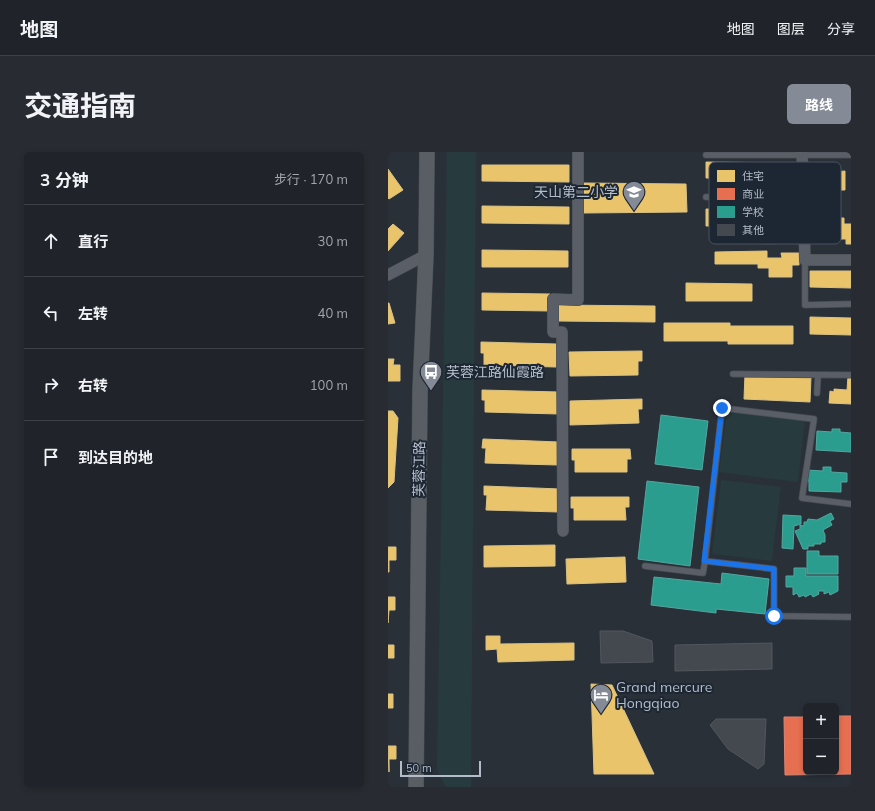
<!DOCTYPE html>
<html lang="zh">
<head>
<meta charset="utf-8">
<style>
	:root { --surface:#20242a; --page:#282c32; --text:#f1f3f6; --muted:#a2a4a8; --line:#3d4147; --accent:#848b96 }
	body { margin:0; font-family:Mulish,"Noto Sans SC",sans-serif; background:var(--page); color:var(--text) }
	.controls { position:absolute; right:12px; bottom:12px; display:grid; overflow:hidden; border-radius:6px; box-shadow:0 2px 6px #0003 }
	.controls button { width:36px; height:36px; display:grid; place-items:center; padding:0; border:0; border-bottom:1px solid var(--line); background:var(--surface); color:var(--text); font:20px sans-serif }
	.scale { position:absolute; left:12px; bottom:10px; width:81px; box-sizing:border-box; padding-left:4px; border:2px solid #b4bcc9; border-top:0; font-size:11px; line-height:14px; white-space:nowrap; color:#b4bcc9; -webkit-text-stroke:3px #1d2633; paint-order:stroke }
	.stop { position:absolute; width:12px; height:12px; margin:-9px; border:3px solid #1a73e8; border-radius:50%; background:#fff }
	.stop.end { background:#1a73e8; border-color:#fff; box-shadow:0 1px 4px #0008 }
	.list { margin:0; padding:0; list-style:none }
	h2 { display:flex; justify-content:space-between; align-items:center; height:52px; margin:0; padding:0 16px; font-size:17px }
	h2 small { font-size:13px; font-weight:400; color:var(--muted) }
	.list li { display:grid; grid-template-columns:26px 1fr auto; gap:12px; align-items:center; box-sizing:border-box; height:72px; padding:0 16px; border-top:1px solid var(--line) }
	.list b { display:block; font-size:15px; white-space:nowrap }
	.list em { font-size:13px; font-style:normal; color:var(--muted) }
	.icon { flex:none; width:22px; height:22px; fill:none; stroke:currentColor; stroke-width:2; stroke-linecap:round; stroke-linejoin:round }
	.map { position:relative; flex:none; width:463px; height:635px; overflow:hidden; border-radius:6px }
	header { display:flex; align-items:center; gap:24px; box-sizing:border-box; height:56px; padding:0 20px; background:var(--surface); border-bottom:1px solid var(--line) }
	header strong { font-size:19px }
	nav { display:flex; gap:22px; margin-inline-start:auto; font-size:14px }
	.intro { display:flex; align-items:center; justify-content:space-between; box-sizing:border-box; height:96px; padding:0 24px }
	h1 { margin:0; font-size:28px }
	.button { padding:10px 18px; border-radius:6px; background:var(--accent); color:#fff; font-size:14px; font-weight:700 }
	main { display:flex; gap:24px; padding:0 24px }
	aside { flex:1; background:var(--surface); border-radius:6px; box-shadow:0 2px 6px #0003 }
	.map>svg:first-child { display:block }
	.green { fill:#273a3e }
	.homes { fill:#e9c46a; stroke:#d9c286 }
	.shops { fill:#e76f51; stroke:#d88675 }
	.schools { fill:#2a9d8f; stroke:#53a6a0 }
	.building { fill:#444950; stroke:#52575f }
	.lines { fill:none; stroke-linecap:round; stroke-linejoin:round }
	.lane-casing { stroke:#484c53; stroke-width:7 }
	.street-casing { stroke:#484c53; stroke-width:12 }
	.secondary-casing { stroke:#484c53; stroke-width:16 }
	.lane { stroke:#5a5e66; stroke-width:5.5 }
	.street { stroke:#5a5e66; stroke-width:11 }
	.secondary { stroke:#595d64; stroke-width:15 }
	.route { stroke:#1a73e8; stroke-width:5 }
	.labels { text-anchor:middle; dominant-baseline:central; stroke-width:4; stroke-linejoin:round; paint-order:stroke }
	.poi-label { font-size:14px; fill:#b4bcc9; stroke:#1d2633; text-anchor:start }
	.street-label { font-size:14px; fill:#b4bcc9; stroke:#1d2633 }
	.key { fill:#1d2633; stroke:#4a5360; stroke-width:1 }
	.key-label { font-size:11px; fill:#b4bcc9 }
</style>
</head>
<body>
<header>
<strong>地图</strong>
<nav><a>地图</a><a>图层</a><a>分享</a></nav>
</header>
<div class="intro"><h1>交通指南</h1><a class="button">路线</a></div>
<main>
<aside>
<h2>3 分钟<small>步行 · 170 m</small></h2>
<ul class="list">
<li><svg class="icon" aria-label="ahead" viewBox="0 0 24 24"><path d="M12 20V5M6 11l6-6 6 6"/></svg><div><b>直行</b></div><em>30 m</em></li>
<li><svg class="icon" aria-label="left" viewBox="0 0 24 24"><path d="M17 20v-9H6M10 6l-5 5 5 5"/></svg><div><b>左转</b></div><em>40 m</em></li>
<li><svg class="icon" aria-label="right" viewBox="0 0 24 24"><path d="M7 20v-9h11M14 6l5 5-5 5"/></svg><div><b>右转</b></div><em>100 m</em></li>
<li><svg class="icon" aria-label="arrive" viewBox="0 0 24 24"><path d="M6 21V4h12l-3 4 3 4H6"/></svg><div><b>到达目的地</b></div></li>
</ul>
</aside>
<div class="map">
<svg width="463" height="635" viewBox="0 0 463 635">
	<rect width="100%" height="100%" fill="#2a3038"/>
	<path class="green" d="M 59,0 L 88,0 L 83,635 L 58,635 L 49,617 Z
		M 339,259 L 417,268 L 410,330 L 331,320 Z
		M 333,328 L 393,335 L 384,409 L 324,402 Z"/>
	<path class="homes" d="M 318,10 L 405,11 L 405,28 L 318,26 Z
		M 94,13 L 181,13 L 181,30 L 94,29 Z
		M 429,16 L 445,16 L 445,20 L 457,19 L 457,38 L 452,38 L 452,35 L 446,35 L 446,39 L 435,39 L 434,28 L 429,28 Z
		M 0,17 L 15,38 L 1,47 L 0,46 Z
		M 195,31 L 298,32 L 299,60 L 195,61 Z
		M 94,54 L 181,55 L 181,72 L 94,71 Z
		M 318,57 L 405,58 L 405,75 L 318,74 Z
		M 428,62 L 446,62 L 446,66 L 456,66 L 456,72 L 463,72 L 463,92 L 458,92 L 458,87 L 453,87 L 453,82 L 445,82 L 445,87 L 434,87 L 434,75 L 428,75 Z
		M 5,72 L 16,81 L 0,99 L 0,77 Z
		M 94,98 L 180,99 L 180,115 L 94,115 Z
		M 379,99 L 379,106 L 394,106 L 393,101 L 411,101 L 411,113 L 404,113 L 404,125 L 381,125 L 381,116 L 370,116 L 370,112 L 327,112 L 327,100 Z
		M 422,119 L 463,119 L 463,136 L 422,135 Z
		M 298,131 L 364,132 L 364,149 L 298,149 Z
		M 94,141 L 162,142 L 162,159 L 94,158 Z
		M 0,151 L 1,151 L 7,171 L 0,172 Z
		M 169,153 L 267,154 L 267,170 L 169,169 Z
		M 422,165 L 463,166 L 463,183 L 422,182 Z
		M 276,171 L 342,171 L 342,174 L 405,174 L 405,192 L 340,192 L 340,189 L 276,189 Z
		M 93,190 L 169,192 L 168,215 L 96,213 L 96,201 L 93,201 Z
		M 254,199 L 254,209 L 250,209 L 250,223 L 182,224 L 181,200 Z
		M 0,207 L 6,207 L 5,213 L 12,213 L 12,229 L 0,229 Z
		M 357,222 L 423,225 L 422,250 L 356,247 Z
		M 460,224 L 463,224 L 463,252 L 441,251 L 442,239 L 446,240 L 446,237 L 459,238 Z
		M 94,238 L 171,240 L 170,262 L 97,260 L 97,248 L 94,248 Z
		M 254,247 L 254,257 L 250,257 L 251,271 L 182,273 L 182,249 Z
		M 0,259 L 5,259 L 10,266 L 6,330 L 0,336 Z
		M 95,287 L 171,290 L 170,313 L 97,311 L 98,296 L 94,296 Z
		M 184,297 L 242,297 L 243,307 L 239,307 L 239,320 L 187,320 L 187,308 L 184,308 Z
		M 96,334 L 172,337 L 171,360 L 98,358 L 99,343 L 96,343 Z
		M 183,345 L 241,345 L 241,355 L 237,355 L 238,368 L 186,368 L 186,356 L 183,356 Z
		M 167,393 L 167,414 L 96,415 L 96,394 Z
		M 0,395 L 8,395 L 8,408 L 1,408 L 1,420 L 0,420 Z
		M 237,405 L 238,430 L 179,432 L 178,407 Z
		M 0,445 L 7,445 L 7,458 L 1,458 L 0,471 Z
		M 98,484 L 112,484 L 112,492 L 186,491 L 186,508 L 110,510 L 109,497 L 98,498 Z
		M 0,493 L 6,493 L 6,506 L 0,506 Z
		M 203,532 L 224,533 L 266,622 L 206,622 Z
		M 0,542 L 5,542 L 5,556 L 0,556 Z
		M 0,594 L 8,594 L 8,607 L 1,607 L 1,620 Z"/>
	<path class="shops" d="M 448,564 L 463,564 L 463,622 L 397,623 L 396,565 L 418,565 L 418,620 L 448,620 Z"/>
	<path class="schools" d="M 273,263 L 320,269 L 314,318 L 267,312 Z
		M 444,277 L 452,277 L 452,280 L 463,281 L 463,300 L 428,298 L 429,279 L 444,280 Z
		M 435,315 L 443,315 L 443,320 L 459,321 L 459,330 L 453,330 L 453,340 L 421,339 L 421,329 L 419,329 L 419,318 L 435,319 Z
		M 259,329 L 311,335 L 302,414 L 250,407 Z
		M 443,361 L 446,367 L 442,369 L 444,373 L 435,378 L 437,383 L 437,390 L 433,390 L 433,392 L 426,392 L 426,394 L 420,394 L 420,397 L 415,397 L 407,379 L 412,377 L 412,373 L 416,374 L 416,370 L 419,370 L 420,367 L 429,368 Z
		M 395,363 L 413,364 L 413,372 L 406,374 L 405,397 L 394,396 Z
		M 419,399 L 431,399 L 431,404 L 450,404 L 450,422 L 419,422 Z
		M 406,416 L 418,416 L 418,424 L 450,424 L 450,439 L 442,443 L 441,440 L 436,442 L 436,439 L 430,439 L 431,442 L 425,445 L 423,442 L 417,445 L 416,443 L 411,445 L 409,441 L 405,443 L 405,435 L 398,435 L 398,424 L 406,424 Z
		M 334,421 L 381,427 L 377,462 L 328,457 L 328,461 L 263,453 L 266,425 L 333,432 Z"/>
	<path class="building" d="M 212,479 L 235,479 L 264,489 L 265,510 L 213,511 Z
		M 384,491 L 384,517 L 287,519 L 287,493 Z
		M 328,567 L 378,567 L 376,612 L 370,617 L 340,597 L 322,573 Z"/>
	<g class="lines">
		<g class="lane-casing">
			<path id="lane" d="M 318,3 L 463,3
				M 318,45 L 415,45
				M 375,89 L 416,88
				M 417,108 L 417,153 L 463,152
				M 345,222 L 463,223
				M 429,241 L 430,223
				M 317,409 L 334,256 L 426,267 L 414,346 L 463,352
				M 257,414 L 315,421 L 317,409 L 386,417 L 386,464 L 463,465"/>
		</g>
		<g class="street-casing">
			<path id="street" d="M 414,0 L 417,108 L 463,108
				M 0,123 L 38,103
				M 175,379 L 174,180 L 165,180 L 165,147 L 190,148 L 190,0"/>
		</g>
		<g class="secondary-casing">
			<path id="secondary" d="M 28,635 L 32,239 L 38,103 L 39,0"/>
		</g>
		<use href="#lane" class="lane"/>
		<use href="#street" class="street"/>
		<use href="#secondary" class="secondary"/>
	</g>
	<g class="lines">
		<path class="route" d="M 334,256 L 316,409 L 386,417 L 386,464"/>
	</g>
	<defs>
		<g id="school-pin" transform="scale(1.15)"><path d="M0 17L-7.5 6A9.5 9.5 0 1 1 7.5 6Z" fill="#848b96" stroke="#1d2633"/><path d="M0-5L7-2L0 1L-7-2ZM-4 1L0 2.5L4 1V4Q0 6-4 4Z" fill="#fff"/></g>
		<g id="bus-pin" transform="scale(1.15)"><path d="M0 17L-7.5 6A9.5 9.5 0 1 1 7.5 6Z" fill="#848b96" stroke="#1d2633"/><path d="M-5-6H5V4H4V6H2V4H-2V6H-4V4H-5ZM-3.5-4V0h7V-4ZM-3.5 1.2v1.5H-2V1.2ZM2 1.2v1.5H3.5V1.2Z" fill="#fff"/></g>
		<g id="hotel-pin" transform="scale(1.15)"><path d="M0 17L-7.5 6A9.5 9.5 0 1 1 7.5 6Z" fill="#848b96" stroke="#1d2633"/><path d="M-6-4.5h1.5V1H6V5H4.5V3h-9V5H-6ZM-4 0a1.8 1.8 0 1 1 3.6 0ZM.5 0V-2.5h3Q6-2.5 6 0Z" fill="#fff"/></g>
	</defs>
	<g fill-rule="evenodd">
		<use href="#school-pin" x="246" y="40"/>
		<use href="#bus-pin" x="43" y="220"/>
		<use href="#hotel-pin" x="213" y="543"/>
	</g>
	<g class="labels">
		<g class="poi-label">
			<text x="230" y="40" text-anchor="end">天山第二小学</text>
			<text x="58" y="220">芙蓉江路仙霞路</text>
			<text x="228" y="535">Grand mercure<tspan x="228" dy="16">Hongqiao</tspan></text>
		</g>
		<g class="street-label">
			<text transform="translate(31 317) rotate(-89)">芙蓉江路</text>
		</g>
	</g>
	<rect x="321" y="10" width="132" height="82" rx="6" class="key"/>
	<rect x="329" y="18" width="18" height="12" fill="#e9c46a"/>
	<rect x="329" y="36" width="18" height="12" fill="#e76f51"/>
	<rect x="329" y="54" width="18" height="12" fill="#2a9d8f"/>
	<rect x="329" y="72" width="18" height="12" fill="#444950"/>
	<g class="key-label">
		<text x="354" y="28">住宅</text>
		<text x="354" y="46">商业</text>
		<text x="354" y="64">学校</text>
		<text x="354" y="82">其他</text>
	</g>
</svg>
<div class="controls">
<button>+</button>
<button>−</button>
</div>
<div class="scale">50 m</div>
<div class="stop" style="left:386px;top:464px"></div>
<div class="stop end" style="left:334px;top:256px"></div>
</div>
</main>
</body>
</html>
